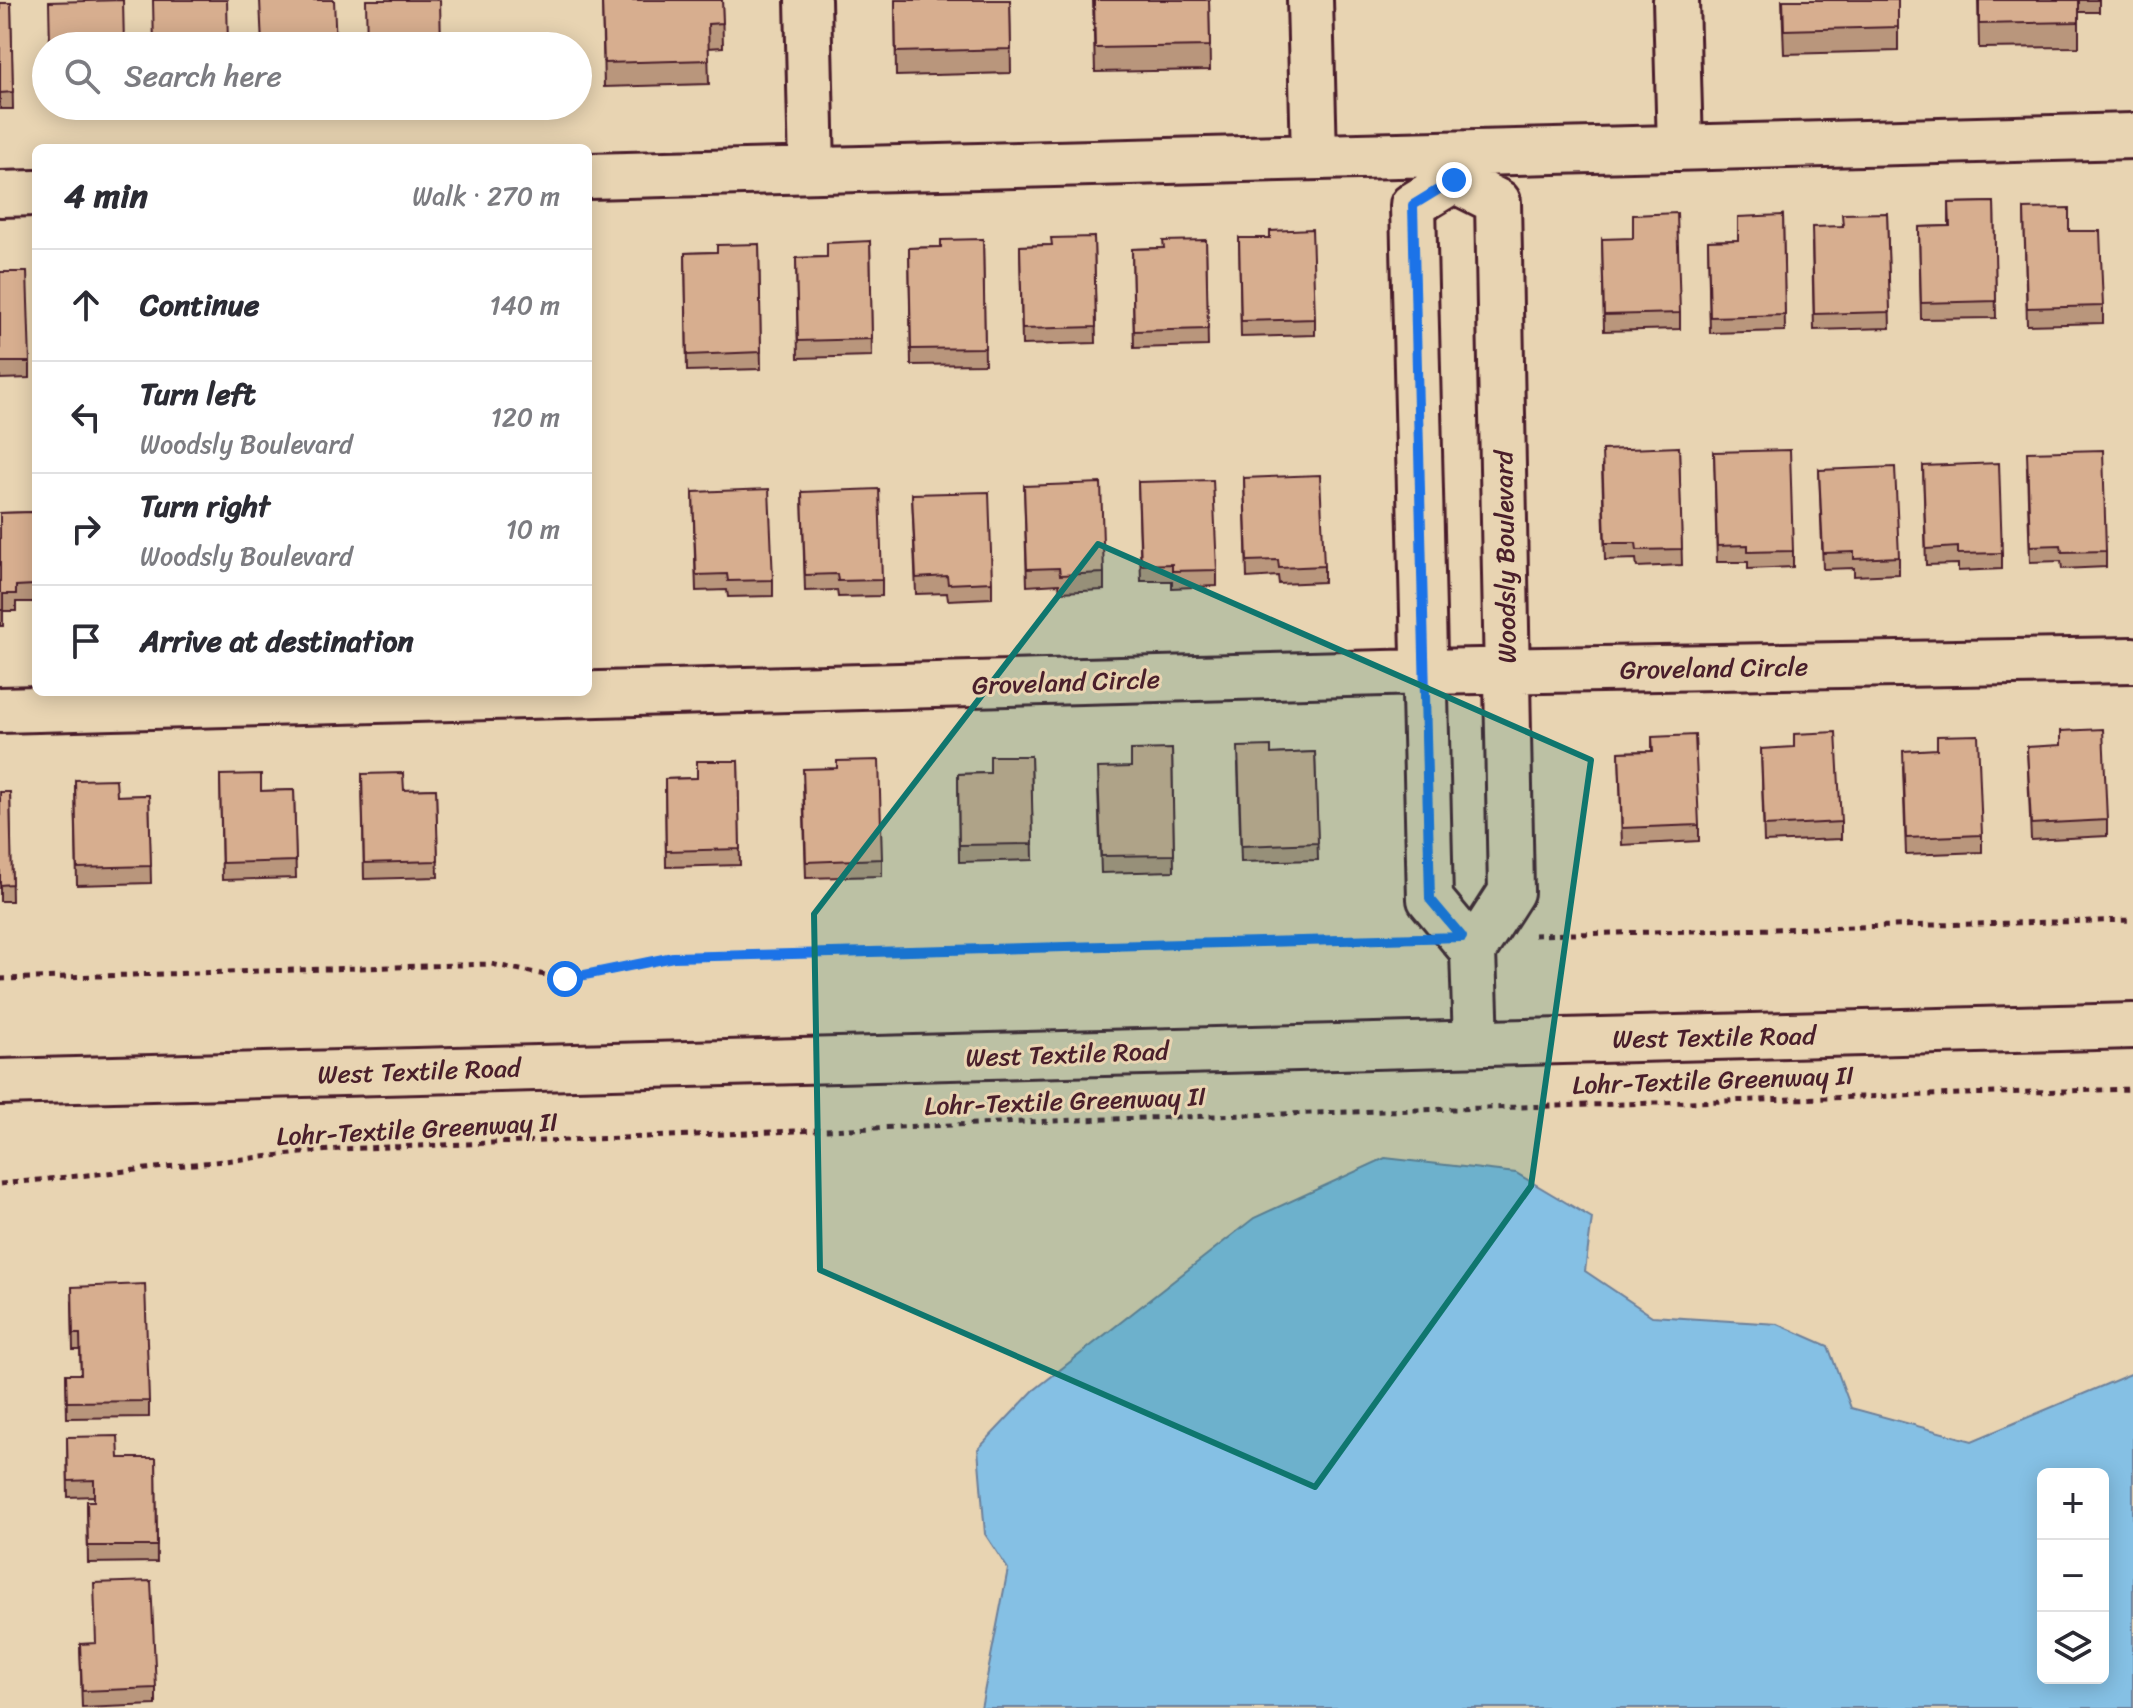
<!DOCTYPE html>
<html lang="en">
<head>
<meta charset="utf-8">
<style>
	:root { --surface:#fff; --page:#f7f7f7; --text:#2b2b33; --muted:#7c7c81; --line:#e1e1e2 }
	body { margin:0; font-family:Sriracha,sans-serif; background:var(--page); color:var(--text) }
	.controls { position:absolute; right:24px; bottom:24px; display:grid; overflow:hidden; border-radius:12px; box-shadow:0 4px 20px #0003 }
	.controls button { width:72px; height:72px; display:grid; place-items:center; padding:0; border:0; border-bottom:2px solid var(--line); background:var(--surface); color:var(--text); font:40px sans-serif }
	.stop { position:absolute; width:24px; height:24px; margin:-18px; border:6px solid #1a73e8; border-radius:50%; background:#fff }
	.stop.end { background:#1a73e8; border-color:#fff; box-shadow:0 2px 8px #0008 }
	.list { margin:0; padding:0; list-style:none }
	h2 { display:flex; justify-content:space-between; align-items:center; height:104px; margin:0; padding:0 32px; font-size:34px }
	h2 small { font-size:26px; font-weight:400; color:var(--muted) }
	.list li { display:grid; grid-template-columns:52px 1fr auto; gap:24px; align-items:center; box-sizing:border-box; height:112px; padding:0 32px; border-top:2px solid var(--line) }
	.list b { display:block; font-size:30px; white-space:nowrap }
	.list p { margin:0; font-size:26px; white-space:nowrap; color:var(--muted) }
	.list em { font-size:26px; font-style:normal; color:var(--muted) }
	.icon { flex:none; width:44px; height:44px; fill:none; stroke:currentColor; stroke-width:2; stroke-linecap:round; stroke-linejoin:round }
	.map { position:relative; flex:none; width:2133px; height:1708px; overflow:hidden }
	.search { position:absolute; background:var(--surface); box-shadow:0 4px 20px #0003; left:32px; top:32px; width:560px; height:88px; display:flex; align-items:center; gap:20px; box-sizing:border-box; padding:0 28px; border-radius:44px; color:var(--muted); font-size:30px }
	.panel { position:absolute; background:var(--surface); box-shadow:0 4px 20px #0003; left:32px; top:144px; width:560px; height:552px; border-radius:12px }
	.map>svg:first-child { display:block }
	.water { fill:#85c0e4; stroke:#6d809a; stroke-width:2; fill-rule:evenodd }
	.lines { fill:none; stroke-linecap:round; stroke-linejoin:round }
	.minor-casing { stroke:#4a1f2b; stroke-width:50 }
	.secondary-casing { stroke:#4a1f2b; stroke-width:50 }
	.path { stroke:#4a1f2b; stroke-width:5; stroke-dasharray:6 6; stroke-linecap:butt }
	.minor { stroke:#e8d4b2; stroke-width:44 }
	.secondary { stroke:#e8d4b2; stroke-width:44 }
	.wall { fill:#b9967b; stroke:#4a1f2b; stroke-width:2 }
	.building { fill:#d7ae8f; stroke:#4a1f2b; stroke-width:2 }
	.route { stroke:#1a73e8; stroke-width:10 }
	.marked { fill:#0f766e; fill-opacity:0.2; stroke:#0f766e; stroke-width:6; stroke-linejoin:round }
	.labels { text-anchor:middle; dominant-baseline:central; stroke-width:6; stroke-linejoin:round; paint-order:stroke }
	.street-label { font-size:26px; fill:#4a1f2b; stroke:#e8d4b2 }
</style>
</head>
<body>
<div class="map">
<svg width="2133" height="1708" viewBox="0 0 2133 1708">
	<rect width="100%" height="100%" fill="#e8d4b2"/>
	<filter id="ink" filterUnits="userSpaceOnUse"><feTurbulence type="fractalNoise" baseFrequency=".0125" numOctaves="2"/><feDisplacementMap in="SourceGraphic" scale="16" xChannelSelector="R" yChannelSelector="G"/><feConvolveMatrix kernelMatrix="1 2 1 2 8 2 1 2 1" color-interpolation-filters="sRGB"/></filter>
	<g filter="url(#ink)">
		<path class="water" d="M 1385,1158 L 1516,1173 L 1592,1218 L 1585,1271 L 1652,1316 L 1778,1324 L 1828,1346 L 1851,1408 L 1972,1441 L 2133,1373 L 2133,1708 L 981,1708 L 1008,1569 L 985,1534 L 978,1449 L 1033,1391 L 1254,1218 ZM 2043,1474 L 2103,1474 L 2103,1678 L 2043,1678 Z"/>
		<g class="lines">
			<g class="minor-casing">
				<path id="minor" d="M 808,0 L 812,170
					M 1310,0 L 1314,157
					M 1676,0 L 1680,148
					M 588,176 L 2133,136
					M 1454,180 L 1498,202 L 1511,892 L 1473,951 L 1476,1043
					M 1454,180 L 1413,205 L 1430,899 L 1473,951
					M 0,194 L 36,193
					M 0,710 L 1423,672 L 2133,660"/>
			</g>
			<g class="secondary-casing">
				<path id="secondary" d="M 0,1082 L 2133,1026"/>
			</g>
			<path class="path" d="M 1534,935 L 2133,920
				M 0,979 L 491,964 L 565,979 L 673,957 L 1408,939
				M 0,1184 L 340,1149 L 1077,1120 L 2133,1089"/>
			<use href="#minor" class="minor"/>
			<use href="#secondary" class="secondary"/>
		</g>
		<path class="wall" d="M 602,0 L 722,0 L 723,47 L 708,48 L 709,84 L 604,87 Z
			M 895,0 L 1010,0 L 1011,73 L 896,76 Z
			M 1093,0 L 1209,0 L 1210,70 L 1095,72 Z
			M 1782,0 L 1898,0 L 1898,51 L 1784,54 Z
			M 1978,0 L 2099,0 L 2099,12 L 2079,12 L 2079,47 L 1979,48 Z
			M 0,3 L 11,3 L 13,109 L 0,109 Z
			M 1994,202 L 1996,318 L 1921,319 L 1919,227 L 1949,226 L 1949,203 Z
			M 2024,209 L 2069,231 L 2103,306 L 2103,323 L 2027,325 Z
			M 1887,213 L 1890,328 L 1814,330 L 1812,243 L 1842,226 Z
			M 1783,215 L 1785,331 L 1710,333 L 1708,241 L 1738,240 Z
			M 1094,237 L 1096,343 L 1022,345 L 1020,246 L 1051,245 Z
			M 1239,238 L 1315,319 L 1315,335 L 1241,337 Z
			M 983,239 L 985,364 L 911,365 L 909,248 L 941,247 Z
			M 1602,239 L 1680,313 L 1680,329 L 1604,331 Z
			M 1206,240 L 1208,346 L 1134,348 L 1132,249 L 1163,248 Z
			M 870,241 L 872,356 L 798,358 L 796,258 L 827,257 Z
			M 759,244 L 761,369 L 687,371 L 685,253 L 717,252 Z
			M 0,272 L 30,362 L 30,378 L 0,379 Z
			M 1679,447 L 1682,565 L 1637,567 L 1636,559 L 1605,560 L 1602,466 Z
			M 1714,452 L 1793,551 L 1793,567 L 1748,569 L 1748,562 L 1717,562 Z
			M 1923,466 L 2002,553 L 2002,569 L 1958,571 L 1958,564 L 1926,565 Z
			M 2027,468 L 2106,551 L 2106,567 L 2062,569 L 2061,561 L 2030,562 Z
			M 1819,470 L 1899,557 L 1899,574 L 1854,576 L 1854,568 L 1823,569 Z
			M 1244,478 L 1324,566 L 1324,582 L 1279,584 L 1278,576 L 1247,578 Z
			M 1138,482 L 1217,570 L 1217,586 L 1172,588 L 1172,581 L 1141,581 Z
			M 1024,486 L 1104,573 L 1104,590 L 1060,592 L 1059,584 L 1027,586 Z
			M 693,492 L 773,580 L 773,596 L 728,597 L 727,590 L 696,591 Z
			M 802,492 L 882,580 L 882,596 L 838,597 L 837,590 L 805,591 Z
			M 912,494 L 992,582 L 992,598 L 948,600 L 947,593 L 916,594 Z
			M 33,512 L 34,602 L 16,602 L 16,611 L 3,611 L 3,626 L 0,626 L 0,513 Z
			M 1652,737 L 1699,825 L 1699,841 L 1622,845 L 1619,752 L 1652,751 Z
			M 2027,747 L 2107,820 L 2107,836 L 2031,840 Z
			M 1172,749 L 1174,871 L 1101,873 L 1098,784 L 1131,767 Z
			M 1761,749 L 1841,822 L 1841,839 L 1764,842 Z
			M 1315,752 L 1318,860 L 1241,862 L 1238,764 L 1271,754 Z
			M 1031,756 L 1033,860 L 959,862 L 958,774 L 990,773 Z
			M 738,761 L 740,865 L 666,867 L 665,779 L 697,778 Z
			M 1903,767 L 1982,835 L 1982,852 L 1906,855 Z
			M 362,774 L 404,790 L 436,789 L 438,877 L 364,879 Z
			M 220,775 L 261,791 L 294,790 L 296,878 L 222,880 Z
			M 75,780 L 117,796 L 149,795 L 151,883 L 77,885 Z
			M 803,785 L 882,859 L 882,876 L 806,878 Z
			M 0,792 L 10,792 L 12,901 L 0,901 Z
			M 72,1303 L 149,1401 L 149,1417 L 67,1418 L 66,1374 L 81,1374 L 80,1350 L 73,1350 Z
			M 67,1437 L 119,1458 L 156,1458 L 157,1562 L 88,1563 L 87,1501 L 94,1501 L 94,1496 L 68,1497 Z
			M 80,1644 L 156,1688 L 156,1705 L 82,1708 Z"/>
		<path class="building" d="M 123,0 L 124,46 L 50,46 L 49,2 Z
			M 153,0 L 227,0 L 228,46 L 154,46 Z
			M 260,0 L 334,0 L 336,46 L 262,46 Z
			M 366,0 L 440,0 L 441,46 L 367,46 Z
			M 602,0 L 722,0 L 723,23 L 708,24 L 709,60 L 604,63 Z
			M 895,0 L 1010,0 L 1011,49 L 896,52 Z
			M 1094,0 L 1209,0 L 1210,46 L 1095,48 Z
			M 1783,0 L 1898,0 L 1898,27 L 1784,30 Z
			M 1979,0 L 2079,0 L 2079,22 L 1979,24 Z
			M 0,3 L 11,3 L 13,92 L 0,93 Z
			M 1994,202 L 1996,301 L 1921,303 L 1919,227 L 1950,226 L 1949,203 Z
			M 2069,208 L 2069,231 L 2100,231 L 2103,306 L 2027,308 L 2024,209 Z
			M 1677,213 L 1680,313 L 1604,315 L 1602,239 L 1633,238 L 1633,215 Z
			M 1887,213 L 1890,312 L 1814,314 L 1812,227 L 1843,226 L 1842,214 Z
			M 1783,215 L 1785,315 L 1710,317 L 1708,241 L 1738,240 L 1738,217 Z
			M 1312,229 L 1315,319 L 1241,321 L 1239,238 L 1270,238 L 1270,231 Z
			M 1094,237 L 1096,327 L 1022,329 L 1020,246 L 1052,245 L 1051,238 Z
			M 983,239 L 985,348 L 911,349 L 909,248 L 941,247 L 941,240 Z
			M 1206,240 L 1208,329 L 1134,331 L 1132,249 L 1164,248 L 1163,241 Z
			M 870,241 L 872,339 L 798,341 L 796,258 L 827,257 L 827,243 Z
			M 759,244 L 761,352 L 687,355 L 685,253 L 717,252 L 717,245 Z
			M 0,272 L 27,272 L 30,362 L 0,362 Z
			M 1679,447 L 1682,549 L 1637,550 L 1636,543 L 1605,543 L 1602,450 Z
			M 1790,450 L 1793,551 L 1748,552 L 1748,545 L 1717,546 L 1714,452 Z
			M 2103,450 L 2106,551 L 2062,552 L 2061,545 L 2030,546 L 2027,452 Z
			M 1999,463 L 2002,553 L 1958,554 L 1958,547 L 1926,549 L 1923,466 Z
			M 1895,467 L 1899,557 L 1854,559 L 1854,552 L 1823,553 L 1819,470 Z
			M 1320,475 L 1324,566 L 1279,568 L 1278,560 L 1247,561 L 1244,478 Z
			M 1213,480 L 1217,570 L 1172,571 L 1172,564 L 1141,565 L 1138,482 Z
			M 1101,483 L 1104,573 L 1060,575 L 1059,568 L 1027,569 L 1024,486 Z
			M 769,489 L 773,580 L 728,581 L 727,574 L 696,575 L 693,492 Z
			M 879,489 L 882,580 L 838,581 L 837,574 L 805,575 L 802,492 Z
			M 989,492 L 992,582 L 948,584 L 947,576 L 916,578 L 912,494 Z
			M 33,512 L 34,585 L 16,586 L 16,594 L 3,594 L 3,610 L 0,610 L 0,513 Z
			M 2103,729 L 2107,820 L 2031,824 L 2027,747 L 2061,745 L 2061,731 Z
			M 1836,732 L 1841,822 L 1764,826 L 1761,749 L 1794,747 L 1794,734 Z
			M 1695,735 L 1699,825 L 1622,828 L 1619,752 L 1653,751 L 1652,737 Z
			M 1978,735 L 1982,835 L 1906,838 L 1903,751 L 1937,749 L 1937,736 Z
			M 1271,746 L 1271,754 L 1315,752 L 1318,843 L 1241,846 L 1238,747 Z
			M 1172,749 L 1174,855 L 1101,856 L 1098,768 L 1131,767 L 1131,750 Z
			M 990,756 L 1031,756 L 1033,844 L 959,845 L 958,774 L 990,773 Z
			M 879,760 L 882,859 L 806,862 L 803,769 L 837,768 L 837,761 Z
			M 697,761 L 738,761 L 740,849 L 666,851 L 665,779 L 697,778 Z
			M 403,773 L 404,790 L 436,789 L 438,861 L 364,863 L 362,774 Z
			M 261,774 L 261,791 L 294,790 L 296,861 L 222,863 L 220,775 Z
			M 116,779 L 117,796 L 149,795 L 151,866 L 77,868 L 75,780 Z
			M 0,792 L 10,792 L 12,884 L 0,885 Z
			M 145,1284 L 149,1401 L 67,1402 L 66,1374 L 81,1374 L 80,1334 L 73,1334 L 72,1287 Z
			M 118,1436 L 119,1458 L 156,1458 L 157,1546 L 88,1546 L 87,1501 L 94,1501 L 94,1480 L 68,1481 L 67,1437 Z
			M 151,1581 L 156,1688 L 82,1691 L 80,1644 L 96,1643 L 94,1583 Z"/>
	</g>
	<g class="lines" filter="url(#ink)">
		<path class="route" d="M 565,979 L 673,957 L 1462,937 L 1430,899 L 1413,205 L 1454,180"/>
	</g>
	<path class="marked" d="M 1098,544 L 1591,760 L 1531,1186 L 1315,1487 L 820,1270 L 814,914 Z"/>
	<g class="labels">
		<g class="street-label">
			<text transform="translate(1505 557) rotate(-91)">Woodsly Boulevard</text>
			<text transform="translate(1714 668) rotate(-1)">Groveland Circle</text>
			<text transform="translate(1066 682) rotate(-2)">Groveland Circle</text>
			<text transform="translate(1714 1037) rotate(-1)">West Textile Road</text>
			<text transform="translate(1067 1054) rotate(-2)">West Textile Road</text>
			<text transform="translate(419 1071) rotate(-2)">West Textile Road</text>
			<text transform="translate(1713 1080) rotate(-2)">Lohr-Textile Greenway II</text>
			<text transform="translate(1065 1101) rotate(-2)">Lohr-Textile Greenway II</text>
			<text transform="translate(417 1129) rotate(-3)">Lohr-Textile Greenway II</text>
		</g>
	</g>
</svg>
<div class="controls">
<button>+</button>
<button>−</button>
<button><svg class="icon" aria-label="layers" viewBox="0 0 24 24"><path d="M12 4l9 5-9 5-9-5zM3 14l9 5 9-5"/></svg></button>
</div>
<div class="stop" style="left:565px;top:979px"></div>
<div class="stop end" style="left:1454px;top:180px"></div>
<div class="search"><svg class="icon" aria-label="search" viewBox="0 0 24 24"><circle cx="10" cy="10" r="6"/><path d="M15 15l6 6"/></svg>Search here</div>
<section class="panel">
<h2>4 min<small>Walk · 270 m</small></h2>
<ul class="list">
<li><svg class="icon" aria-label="ahead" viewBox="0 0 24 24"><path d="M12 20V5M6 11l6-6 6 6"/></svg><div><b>Continue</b></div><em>140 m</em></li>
<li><svg class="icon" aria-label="left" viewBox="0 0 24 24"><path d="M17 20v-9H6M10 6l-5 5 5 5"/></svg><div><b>Turn left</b><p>Woodsly Boulevard</p></div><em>120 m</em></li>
<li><svg class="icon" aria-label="right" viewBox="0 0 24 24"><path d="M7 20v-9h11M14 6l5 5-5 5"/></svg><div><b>Turn right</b><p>Woodsly Boulevard</p></div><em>10 m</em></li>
<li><svg class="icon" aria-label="arrive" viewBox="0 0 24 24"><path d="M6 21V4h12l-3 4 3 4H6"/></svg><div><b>Arrive at destination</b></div></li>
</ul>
</section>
</div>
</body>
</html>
